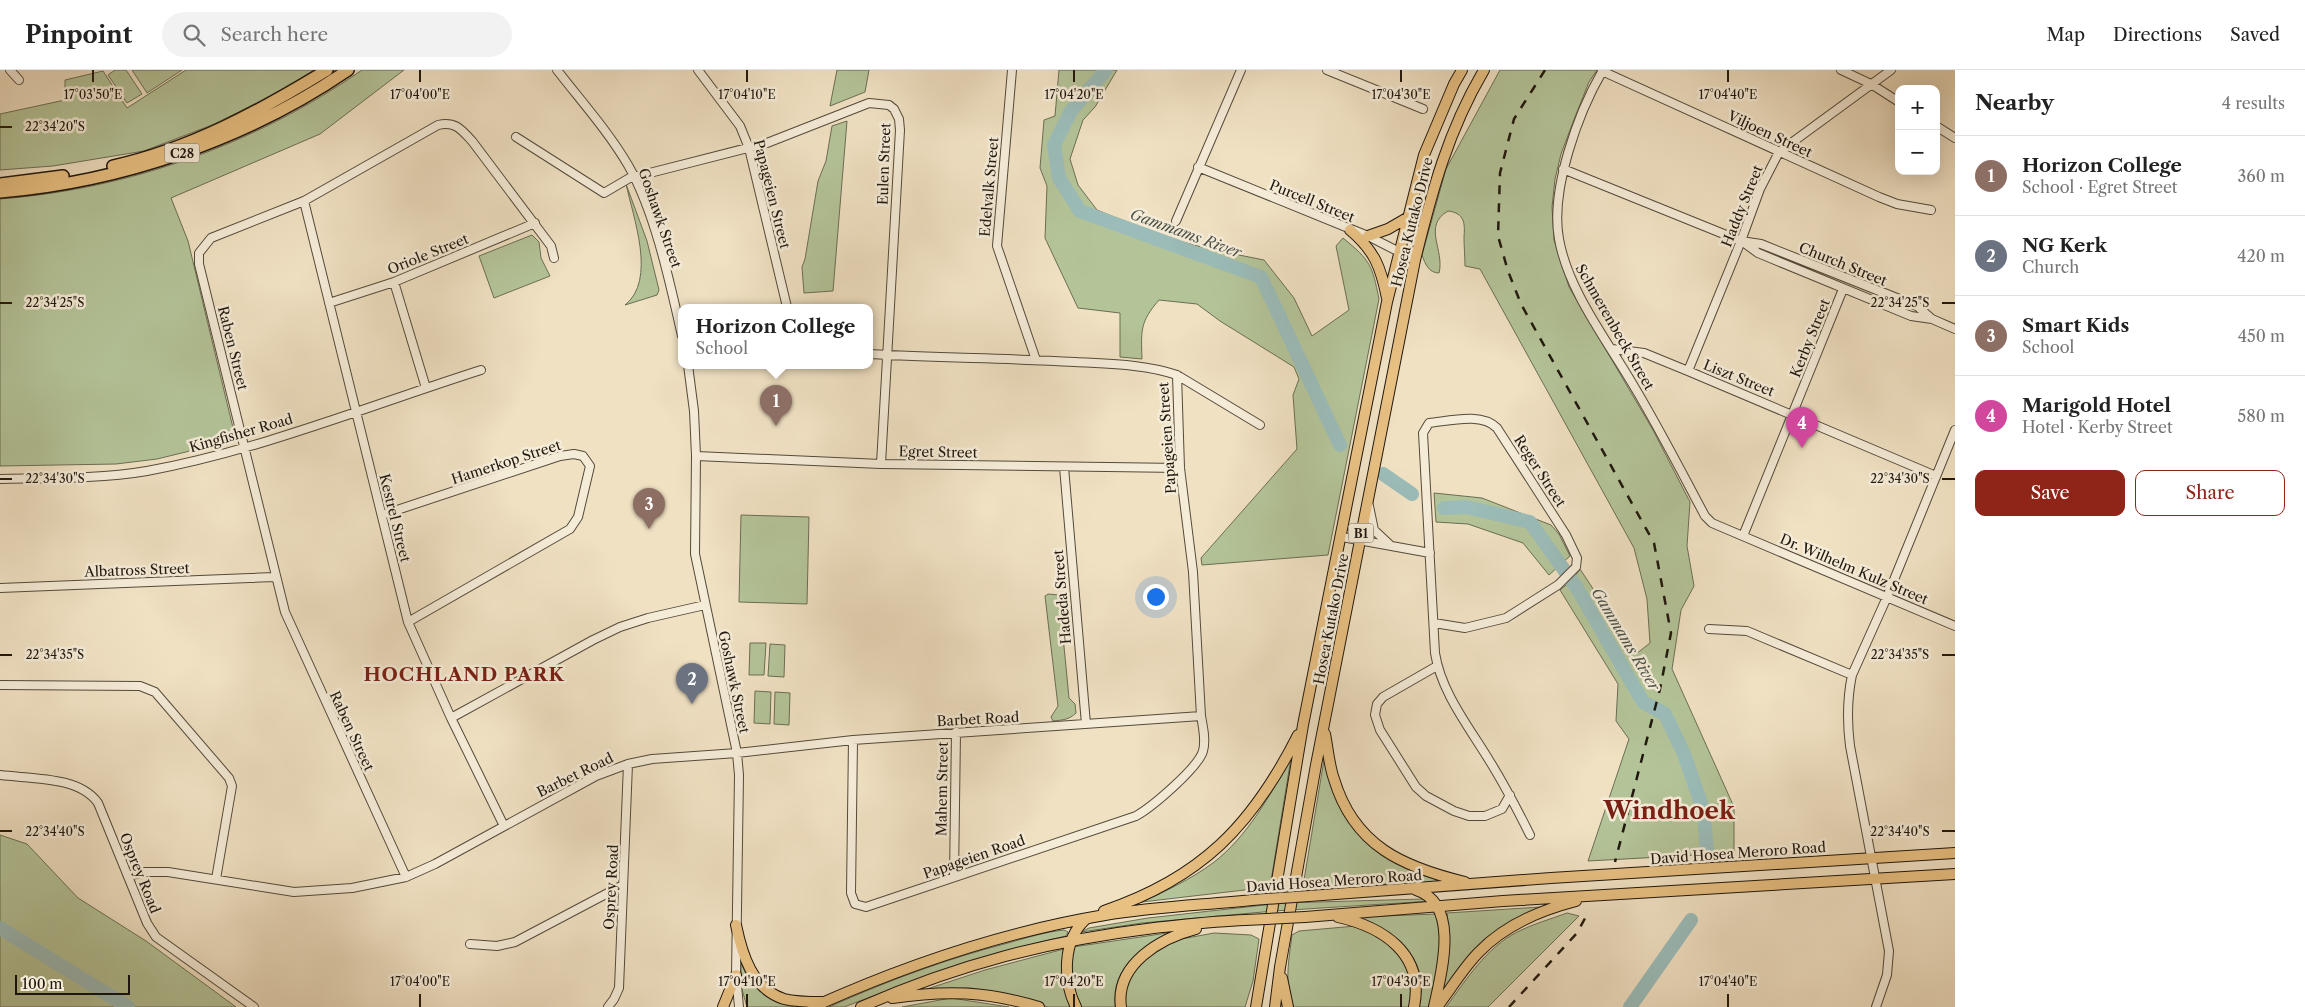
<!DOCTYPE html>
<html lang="en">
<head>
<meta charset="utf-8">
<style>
	:root { --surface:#fff; --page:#f2f2f2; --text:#222; --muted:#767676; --line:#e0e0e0; --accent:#8f2418 }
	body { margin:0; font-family:"Libre Caslon Text",serif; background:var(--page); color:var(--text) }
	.controls { position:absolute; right:15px; top:15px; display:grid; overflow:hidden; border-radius:10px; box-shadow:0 5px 20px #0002 }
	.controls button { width:45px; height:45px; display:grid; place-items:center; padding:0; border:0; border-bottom:1px solid var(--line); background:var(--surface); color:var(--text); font:25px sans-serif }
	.scale { position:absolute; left:15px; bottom:12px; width:115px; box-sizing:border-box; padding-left:5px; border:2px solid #1f170e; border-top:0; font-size:14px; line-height:18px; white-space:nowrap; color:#1f170e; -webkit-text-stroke:4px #f5ecd8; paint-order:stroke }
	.you { position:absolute; left:1155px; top:526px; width:18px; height:18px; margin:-12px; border:4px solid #fff; border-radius:50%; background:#1a73e8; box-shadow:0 0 0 8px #1a73e833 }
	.badge { display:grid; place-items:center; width:32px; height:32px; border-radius:50%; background:var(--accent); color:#fff; font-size:16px; font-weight:700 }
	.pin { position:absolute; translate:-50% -41px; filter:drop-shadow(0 1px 2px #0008) }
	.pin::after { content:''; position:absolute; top:26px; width:18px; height:15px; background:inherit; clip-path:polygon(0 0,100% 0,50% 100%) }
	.popup { position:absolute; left:678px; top:234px; width:195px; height:65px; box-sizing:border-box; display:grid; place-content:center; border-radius:10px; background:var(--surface); filter:drop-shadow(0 1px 4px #0005); font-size:16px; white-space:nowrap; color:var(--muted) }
	.popup b { font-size:19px; color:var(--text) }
	.popup::after { content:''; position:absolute; left:50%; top:100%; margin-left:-10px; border:10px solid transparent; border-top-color:var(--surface) }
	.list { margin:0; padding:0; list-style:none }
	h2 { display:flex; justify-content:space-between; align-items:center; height:65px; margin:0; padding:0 20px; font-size:21px }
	h2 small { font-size:16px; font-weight:400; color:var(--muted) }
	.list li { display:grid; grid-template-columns:32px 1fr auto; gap:15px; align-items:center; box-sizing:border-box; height:80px; padding:0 20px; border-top:1px solid var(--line) }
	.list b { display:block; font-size:19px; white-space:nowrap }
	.list p { margin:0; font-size:16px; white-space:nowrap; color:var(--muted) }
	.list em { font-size:16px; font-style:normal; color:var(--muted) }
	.actions { display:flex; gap:10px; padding:15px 20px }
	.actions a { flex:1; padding:11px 0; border:1px solid var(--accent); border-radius:10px; text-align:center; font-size:18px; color:var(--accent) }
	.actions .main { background:var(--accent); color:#fff }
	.icon { flex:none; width:28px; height:28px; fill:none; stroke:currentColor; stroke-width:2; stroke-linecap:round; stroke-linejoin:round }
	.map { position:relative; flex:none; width:1955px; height:937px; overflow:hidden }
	header { display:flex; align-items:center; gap:30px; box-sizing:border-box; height:70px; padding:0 25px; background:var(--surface); border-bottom:1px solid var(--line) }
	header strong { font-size:24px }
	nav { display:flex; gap:28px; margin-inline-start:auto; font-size:18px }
	.search { width:350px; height:45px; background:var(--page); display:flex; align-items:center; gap:12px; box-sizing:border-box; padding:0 18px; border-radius:28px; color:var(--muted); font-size:19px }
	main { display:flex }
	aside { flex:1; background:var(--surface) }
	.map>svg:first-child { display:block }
	.green { fill:#b4c499; stroke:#6a6e54 }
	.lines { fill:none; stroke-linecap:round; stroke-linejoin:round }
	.river { stroke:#9bbcb9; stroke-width:14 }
	.minor-casing { stroke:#534a3b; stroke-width:10 }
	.major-casing { stroke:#1f170e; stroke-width:12 }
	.highway-casing { stroke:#1f170e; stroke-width:14 }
	.minor { stroke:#f5ecd8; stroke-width:8 }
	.major { stroke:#e8c082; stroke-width:10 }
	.highway { stroke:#e8c082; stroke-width:11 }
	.rail { stroke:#1f170e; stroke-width:2.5; stroke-dasharray:9 9; stroke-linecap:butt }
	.major-bridge-casing { stroke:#1f170e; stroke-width:12; stroke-linecap:butt }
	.major-bridge { stroke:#e8c082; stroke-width:10 }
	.ticks { fill:none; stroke:#1f170e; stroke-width:2 }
	.labels { text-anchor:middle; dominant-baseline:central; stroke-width:5; stroke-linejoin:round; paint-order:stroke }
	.shield { fill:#f5ecd8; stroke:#5f574b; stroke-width:1 }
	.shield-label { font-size:12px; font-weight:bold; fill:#1f170e }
	.street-label { font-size:14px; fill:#1f170e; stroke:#f5ecd8 }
	.water-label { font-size:15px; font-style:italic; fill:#4a514a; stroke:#f5ecd8 }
	.district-label { font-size:19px; font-weight:bold; letter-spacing:1px; fill:#7a1f14; stroke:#f5ecd8 }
	.town-label { font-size:24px; font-weight:bold; fill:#7a1f14; stroke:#f5ecd8 }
	.ticks-label { font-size:12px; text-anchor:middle; fill:#1f170e; stroke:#f5ecd8; stroke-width:5; stroke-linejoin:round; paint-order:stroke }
</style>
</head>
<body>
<header>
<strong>Pinpoint</strong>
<div class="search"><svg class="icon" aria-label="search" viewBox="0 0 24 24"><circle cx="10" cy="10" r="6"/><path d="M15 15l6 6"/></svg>Search here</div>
<nav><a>Map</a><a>Directions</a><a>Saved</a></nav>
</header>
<main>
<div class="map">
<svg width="1955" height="937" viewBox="0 0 1955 937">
	<rect width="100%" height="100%" fill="#f0e1c3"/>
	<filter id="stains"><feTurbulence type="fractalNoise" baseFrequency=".004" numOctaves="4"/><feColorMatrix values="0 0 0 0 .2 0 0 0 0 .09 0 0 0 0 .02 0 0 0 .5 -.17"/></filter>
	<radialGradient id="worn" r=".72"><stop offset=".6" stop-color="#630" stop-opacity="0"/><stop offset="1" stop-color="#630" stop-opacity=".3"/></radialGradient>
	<path class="green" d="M 115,0 L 126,0 L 142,24 L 127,33 L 108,5 Z
		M 132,0 L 182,0 L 147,23 Z
		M 186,0 L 314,0 L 280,22 L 212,55 L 144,81 L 53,96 L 0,100 L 0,44 L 65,30 L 65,10 L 103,1 L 127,38 Z
		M 362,0 L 404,0 L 320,64 L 171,128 L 188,171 L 234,362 L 231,371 L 157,389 L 116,394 L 0,396 L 0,129 C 129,119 256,74 362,0 Z
		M 837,0 L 869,0 L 865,22 L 830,36 Z
		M 1059,0 L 1117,0 L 1095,37 L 1083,50 L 1070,89 L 1078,115 L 1097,140 L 1164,167 L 1209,179 L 1264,190 L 1294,228 L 1312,266 L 1349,240 L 1336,176 L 1343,168 C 1371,191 1372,195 1379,229 L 1328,485 L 1202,495 L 1201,488 L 1297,379 L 1293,325 L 1299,309 L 1294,297 L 1220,251 L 1197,234 L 1159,230 C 1140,252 1141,260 1142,289 L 1120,287 L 1120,243 L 1078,238 L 1045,168 L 1047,116 L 1040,98 L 1044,50 L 1055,46 Z
		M 1500,0 L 1597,0 L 1589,12 L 1575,47 L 1561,84 L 1555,109 L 1552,137 L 1554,170 L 1569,217 L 1653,360 L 1690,432 L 1687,476 L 1694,516 L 1681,540 L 1672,599 L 1734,737 L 1734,783 L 1588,791 L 1629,669 L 1616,651 L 1618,614 L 1560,520 L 1571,511 L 1580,499 L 1636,584 L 1650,573 L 1647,529 L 1634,478 L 1480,199 L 1465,196 C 1465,187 1464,177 1464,167 C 1465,154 1465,143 1448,141 C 1422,156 1445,180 1439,203 C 1429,203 1425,194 1422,185 L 1446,99 Z
		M 847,51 L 833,221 L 804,223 L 802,197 L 805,189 L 818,111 L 826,91 L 832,56 Z
		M 626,114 L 647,171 L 659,220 L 657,225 L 625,235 C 657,210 633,147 626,114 Z
		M 532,165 L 539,172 L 541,188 L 550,206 L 494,228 L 479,186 Z
		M 1434,423 L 1482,428 L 1551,455 L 1559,464 L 1570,486 L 1549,505 L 1523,473 L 1468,454 L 1436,452 Z
		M 741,445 L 809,447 L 807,534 L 739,532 Z
		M 1048,524 L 1059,525 L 1069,628 L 1075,634 L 1076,643 C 1069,650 1062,650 1053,651 L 1051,647 L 1058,636 L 1045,526 Z
		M 750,573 L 766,573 L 764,605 L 749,605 Z
		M 770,574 L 785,575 L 784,607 L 768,606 Z
		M 755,621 L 771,622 L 770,654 L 754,653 Z
		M 775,622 L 790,623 L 789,655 L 774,654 Z
		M 1291,688 L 1270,817 L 1142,832 C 1166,821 1191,809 1213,793 C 1248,766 1270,725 1291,688 Z
		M 1324,690 L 1353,754 L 1416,802 L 1439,810 L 1440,813 L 1303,816 Z
		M 0,765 L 27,774 L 78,828 L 146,871 L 236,937 L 0,937 Z
		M 1423,829 L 1432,831 L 1274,841 L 1142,853 L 1081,862 L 1089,858 L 1148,848 L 1282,833 Z
		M 1541,837 C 1490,858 1472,881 1441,925 C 1449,897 1450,871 1447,843 Z
		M 1567,843 L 1579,846 L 1488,937 L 1446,937 C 1466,910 1486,878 1517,862 C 1533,854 1551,849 1567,843 Z
		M 1437,844 C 1443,874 1440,909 1428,937 L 1418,937 C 1432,889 1396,862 1356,847 Z
		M 1356,856 L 1366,860 L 1399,881 L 1414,916 L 1410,937 L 1293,937 C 1284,912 1289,890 1292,865 L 1299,861 Z
		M 1064,860 L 1068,862 L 1066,866 C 989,883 917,909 844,937 L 829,937 C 887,911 946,889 1008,873 C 1026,868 1045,862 1064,860 Z
		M 1174,862 C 1143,879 1111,895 1115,937 L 1081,937 C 1070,915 1070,901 1073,877 Z
		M 1214,863 L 1251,865 L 1259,869 L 1253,911 L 1245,937 L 1124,937 L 1124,921 L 1135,899 L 1147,888 L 1176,870 Z
		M 1064,879 L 1063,911 L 1071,937 L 1048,937 L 1016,926 L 971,918 L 927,919 L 985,900 Z
		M 741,894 C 744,898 745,903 748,908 C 759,923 776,933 794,937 L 747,937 L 741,916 Z
		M 951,928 L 1009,937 L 902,937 Z"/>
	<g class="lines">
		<path class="river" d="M 1106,0 L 1071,41 L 1054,75 L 1059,108 L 1080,141 L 1261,207 L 1340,375
			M 1383,404 L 1412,424
			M 1444,438 L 1466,437 L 1530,452 L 1577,518 L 1643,632 L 1665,644 L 1684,684 L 1704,742 L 1707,785
			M 0,858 L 128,937
			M 1630,937 L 1691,850"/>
		<g class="minor-casing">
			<path id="minor" d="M 10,0 L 19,10
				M 557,0 C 581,31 608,61 628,95 C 655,142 670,213 682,266
				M 698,0 L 740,56 L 749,78 L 787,237
				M 1012,0 L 997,176 L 1036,290
				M 1327,0 L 1423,39
				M 1603,0 C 1578,43 1550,120 1559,169 C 1568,220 1606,269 1632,313 C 1658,356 1681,401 1705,446 L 1712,453 L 1955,556
				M 1841,0 L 1871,14 L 1899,32
				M 1602,1 L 1879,127 L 1897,134 L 1931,140
				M 1936,56 L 1955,68
				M 516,67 L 604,123 L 633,106
				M 1198,97 L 1368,166 L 1415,190
				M 1563,99 L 1741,171 L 1761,174 L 1917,236 L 1932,249 L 1955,259
				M 634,107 L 767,73 L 869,33 L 889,35 L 894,39 L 899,49 L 900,60 L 881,394
				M 304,131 L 408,552 L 451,648 L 504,756
				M 1176,151 L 1241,0
				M 1743,172 L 1758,183 L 1911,246 L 1932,249
				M 394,212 L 426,318
				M 329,233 L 394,212 L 535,153
				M 1612,279 L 1644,283 L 1688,301 L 1936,406
				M 870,284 C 938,288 1007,288 1075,292 C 1109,294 1144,294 1177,305 L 1260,355
				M 688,295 L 694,341 L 696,386 L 695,484 L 737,683 L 739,705 L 736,905 L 739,937
				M 1688,301 L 1741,171 L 1760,119 L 1779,82 L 1891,0
				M 696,386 L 881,394 L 1180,398
				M 1064,397 L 1086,654
				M 0,409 C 48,408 100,409 147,401 C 261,380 371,335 481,300
				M 1369,436 L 1374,460 L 1390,475
				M 382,445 L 560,386 L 574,384 L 583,386 L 590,396 L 578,447 L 570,459 L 408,552
				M 1743,466 L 1843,219
				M 1342,467 L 1430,483
				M 0,518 L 275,507
				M 1434,553 L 1465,558 L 1506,548 L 1558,515 L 1576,497 L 1577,488 L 1566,465 L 1497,358 C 1482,342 1449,351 1429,353 L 1423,363 L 1435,583 C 1441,622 1469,657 1489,690 C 1504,714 1517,739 1530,765
				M 1709,559 L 1747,561 L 1852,605
				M 1437,596 L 1383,627 L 1377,634 L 1375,645 L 1380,660 L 1416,717 L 1426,726 L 1454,741 L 1469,746 L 1485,746 L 1502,739 L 1510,725
				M 0,615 L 140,616 L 155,622 L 229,708 L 232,716 L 216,809
				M 451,648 L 593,570 L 620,557 L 648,548 L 705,535
				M 853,670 L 851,823 L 855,834 L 866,837 L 1136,746 C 1152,737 1198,698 1203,681 C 1206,670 1203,657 1201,646 L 1193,502 L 1180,398 L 1177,305
				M 0,705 C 31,709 79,706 98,733 L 147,853 L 156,867 L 254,937
				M 128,806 L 145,802 L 168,802 L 294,822 L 352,818 L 406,807 L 435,794 L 596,706 L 628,694 L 652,689 L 737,683 L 853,670 L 1201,646
				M 406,807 L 285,542 L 199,194 L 199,183 L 211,168 L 304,131 L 438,55 C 455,51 461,59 472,71 L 551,176 L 554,188
				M 954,807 L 956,662
				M 470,874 L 497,876 L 515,872 L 623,815
				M 608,937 L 614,929 L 619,918 L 628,694
				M 1876,937 L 1887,905 L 1889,881 L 1850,676 C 1847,652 1847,629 1852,605 L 1887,527 L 1955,360"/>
		</g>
		<g class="major-casing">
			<path id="major" d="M 1350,160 C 1375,181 1381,198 1387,228
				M 1368,166 L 1388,159 L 1407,148
				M 1325,664 C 1328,679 1329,695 1334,709 C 1354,776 1403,797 1465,812
				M 1416,820 C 1461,834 1441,904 1434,937
				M 1309,826 L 1551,808 L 1955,783
				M 1104,841 C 1201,808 1252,756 1298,665
				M 1305,847 L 1503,831 L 1955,804
				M 1338,847 C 1383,857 1425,884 1414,937
				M 736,855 C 742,884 752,919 784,929 C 796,932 810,932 822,932
				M 1282,908 L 1288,937
				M 892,928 C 946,920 986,921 1039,937
				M 723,937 L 736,905
				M 813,937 C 906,895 1003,862 1105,845 C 1153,837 1203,835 1252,830
				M 861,937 C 959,894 1048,871 1154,858 C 1184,855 1215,851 1245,850
				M 1076,937 C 1063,911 1062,870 1086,849
				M 1121,937 C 1115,894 1161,868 1196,859
				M 1256,937 L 1303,655 L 1387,232 L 1424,85 L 1454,14 L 1462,0
				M 1275,937 L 1280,897 L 1316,695 L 1415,190 C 1432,121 1448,61 1484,0
				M 1437,937 C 1451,919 1463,898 1479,882 C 1505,855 1541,840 1576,831"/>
		</g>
		<g class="highway-casing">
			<path id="highway" d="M 113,96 C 190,79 260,41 327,0
				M 0,114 L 63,106
				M 0,122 C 122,112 247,69 348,0"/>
		</g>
		<use href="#minor" class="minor"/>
		<use href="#major" class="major"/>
		<use href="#highway" class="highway"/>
		<path class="rail" d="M 1545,0 L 1514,49 L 1500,103 L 1498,166 L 1508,201 L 1521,234 L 1654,473 L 1671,563 L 1660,619 L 1615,792
			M 1509,937 L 1577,863 L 1589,841"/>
		<g class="major-bridge-casing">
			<path id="major-bridge" d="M 1252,830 L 1309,826
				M 1245,850 L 1305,847"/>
		</g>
		<use href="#major-bridge" class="major-bridge"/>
	</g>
	<path class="ticks" d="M 93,0 L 93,12M 420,0 L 420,12M 747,0 L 747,12M 1074,0 L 1074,12M 1401,0 L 1401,12M 1728,0 L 1728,12M 0,57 L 12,57M 0,233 L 12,233M 1942,233 L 1955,233M 0,409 L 12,409M 1942,409 L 1955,409M 0,585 L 12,585M 1942,585 L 1955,585M 0,761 L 12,761M 1942,761 L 1955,761M 420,924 L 420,937M 747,924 L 747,937M 1074,924 L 1074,937M 1401,924 L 1401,937M 1728,924 L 1728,937"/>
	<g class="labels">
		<g class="shield">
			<rect x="164.5" y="73.5" width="35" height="19" rx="4"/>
			<rect x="1348.5" y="453.5" width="25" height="19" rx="4"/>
		</g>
		<g class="shield-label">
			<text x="182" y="83">C28</text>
			<text x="1361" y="463">B1</text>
		</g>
		<g class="street-label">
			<text transform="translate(1770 64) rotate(25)">Viljoen Street</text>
			<text transform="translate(884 94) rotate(-88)">Eulen Street</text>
			<text transform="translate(989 117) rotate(-85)">Edelvalk Street</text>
			<text transform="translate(772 124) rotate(76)">Papageien Street</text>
			<text transform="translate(1312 131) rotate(22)">Purcell Street</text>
			<text transform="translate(1742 136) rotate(-68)">Haddy Street</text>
			<text transform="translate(660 148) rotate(71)">Goshawk Street</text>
			<text transform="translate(1412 152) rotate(-76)">Hosea Kutako Drive</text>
			<text transform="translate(428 184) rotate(-22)">Oriole Street</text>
			<text transform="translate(1843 194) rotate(22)">Church Street</text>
			<text transform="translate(1615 257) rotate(60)">Schmerenbeck Street</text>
			<text transform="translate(1810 268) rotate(-68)">Kerby Street</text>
			<text transform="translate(233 278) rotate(76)">Raben Street</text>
			<text transform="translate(1739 308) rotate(22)">Liszt Street</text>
			<text transform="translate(241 363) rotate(-16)">Kingfisher Road</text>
			<text transform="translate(1167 368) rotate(-94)">Papageien Street</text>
			<text transform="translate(938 382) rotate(1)">Egret Street</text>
			<text transform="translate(506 392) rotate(-18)">Hamerkop Street</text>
			<text transform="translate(1540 401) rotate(57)">Reger Street</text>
			<text transform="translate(395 448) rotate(76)">Kestrel Street</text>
			<text transform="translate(1854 499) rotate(23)">Dr. Wilhelm Kulz Street</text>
			<text transform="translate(137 500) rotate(-2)">Albatross Street</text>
			<text transform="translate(1062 527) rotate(-95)">Hadeda Street</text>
			<text transform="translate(1331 549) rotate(-79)">Hosea Kutako Drive</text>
			<text transform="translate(734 612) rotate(78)">Goshawk Street</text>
			<text transform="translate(978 649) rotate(-3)">Barbet Road</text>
			<text transform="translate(352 661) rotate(65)">Raben Street</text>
			<text transform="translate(575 705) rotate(-26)">Barbet Road</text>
			<text transform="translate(942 719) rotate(-89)">Mahem Street</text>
			<text transform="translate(1738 783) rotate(-4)">David Hosea Meroro Road</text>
			<text transform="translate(974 787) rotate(-19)">Papageien Road</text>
			<text transform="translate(140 803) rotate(68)">Osprey Road</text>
			<text transform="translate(1334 811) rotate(-4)">David Hosea Meroro Road</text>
			<text transform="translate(611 817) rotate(-87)">Osprey Road</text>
		</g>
		<g class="water-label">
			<text transform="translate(1186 163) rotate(20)">Gammams River</text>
			<text transform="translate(1626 569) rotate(59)">Gammams River</text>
		</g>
		<g class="district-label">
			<text x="464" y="604">HOCHLAND PARK</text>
		</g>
		<g class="town-label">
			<text x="1669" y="740">Windhoek</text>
		</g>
	</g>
	<g class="ticks-label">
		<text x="93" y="29">17°03'50"E</text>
		<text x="420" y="29">17°04'00"E</text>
		<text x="747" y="29">17°04'10"E</text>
		<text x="1074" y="29">17°04'20"E</text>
		<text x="1401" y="29">17°04'30"E</text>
		<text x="1728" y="29">17°04'40"E</text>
		<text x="55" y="61">22°34'20"S</text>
		<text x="55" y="237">22°34'25"S</text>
		<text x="1900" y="237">22°34'25"S</text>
		<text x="55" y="413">22°34'30"S</text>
		<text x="1900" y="413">22°34'30"S</text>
		<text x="55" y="589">22°34'35"S</text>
		<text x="1900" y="589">22°34'35"S</text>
		<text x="55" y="766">22°34'40"S</text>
		<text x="1900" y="766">22°34'40"S</text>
		<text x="420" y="916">17°04'00"E</text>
		<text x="747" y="916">17°04'10"E</text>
		<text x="1074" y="916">17°04'20"E</text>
		<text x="1401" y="916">17°04'30"E</text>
		<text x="1728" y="916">17°04'40"E</text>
	</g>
	<rect width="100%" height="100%" filter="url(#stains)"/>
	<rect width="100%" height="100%" fill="url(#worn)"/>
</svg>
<div class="controls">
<button>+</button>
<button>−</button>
</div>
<div class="scale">100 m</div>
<div class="you"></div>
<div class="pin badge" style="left:776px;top:356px;background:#8d6e63">1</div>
<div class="popup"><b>Horizon College</b>School</div>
<div class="pin badge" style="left:692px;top:634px;background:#6b7280">2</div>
<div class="pin badge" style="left:649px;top:459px;background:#8d6e63">3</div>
<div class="pin badge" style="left:1802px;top:378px;background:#d1479c">4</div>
</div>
<aside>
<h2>Nearby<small>4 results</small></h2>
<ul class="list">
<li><span class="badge" style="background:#8d6e63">1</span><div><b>Horizon College</b><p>School · Egret Street</p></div><em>360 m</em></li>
<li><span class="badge" style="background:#6b7280">2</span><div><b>NG Kerk</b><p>Church</p></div><em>420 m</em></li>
<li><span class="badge" style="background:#8d6e63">3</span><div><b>Smart Kids</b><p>School</p></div><em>450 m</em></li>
<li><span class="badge" style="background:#d1479c">4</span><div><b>Marigold Hotel</b><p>Hotel · Kerby Street</p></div><em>580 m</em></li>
</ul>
<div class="actions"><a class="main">Save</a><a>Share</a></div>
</aside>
</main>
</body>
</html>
